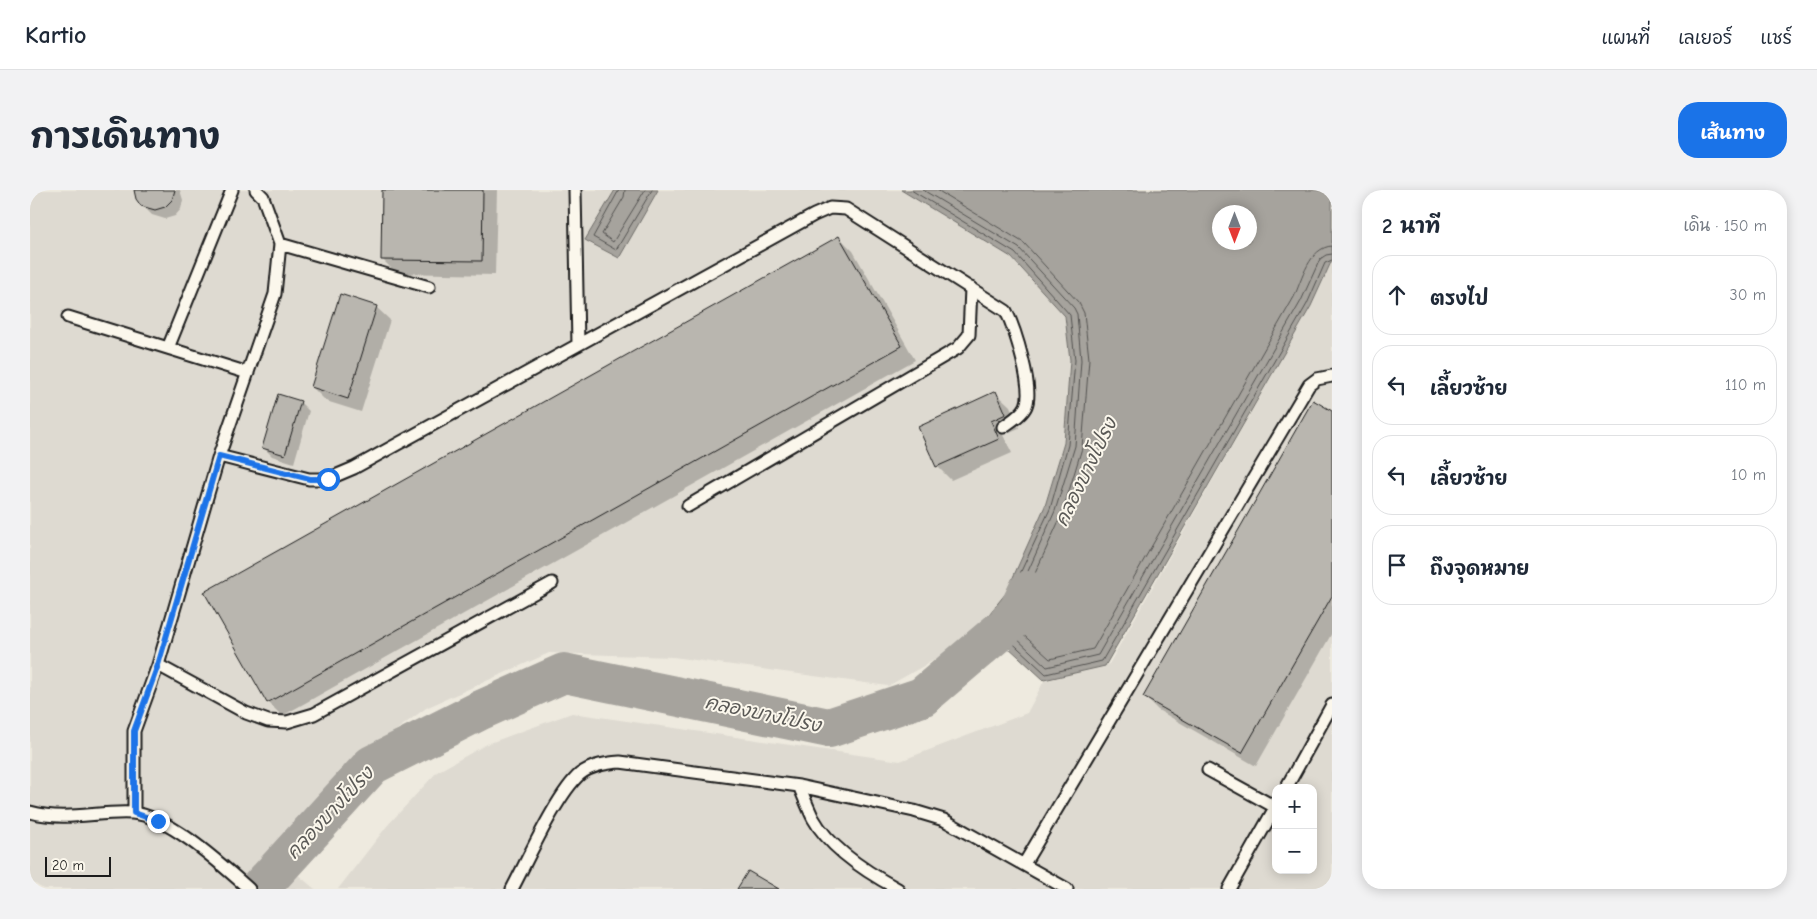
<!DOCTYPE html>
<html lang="th">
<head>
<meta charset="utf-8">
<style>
	:root { --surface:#fff; --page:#f2f2f3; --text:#1f2937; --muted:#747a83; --line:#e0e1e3; --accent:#1a73e8 }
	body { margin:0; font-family:"Comic Neue","Playpen Sans Thai",sans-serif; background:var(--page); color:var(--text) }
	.controls { position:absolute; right:15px; bottom:15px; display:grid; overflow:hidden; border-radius:10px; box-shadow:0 2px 12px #0003 }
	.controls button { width:45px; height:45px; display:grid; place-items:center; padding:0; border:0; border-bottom:1px solid var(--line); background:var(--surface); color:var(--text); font:25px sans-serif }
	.compass { position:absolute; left:1182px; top:15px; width:45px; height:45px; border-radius:50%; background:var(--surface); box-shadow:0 2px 12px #0003; rotate:180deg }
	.scale { position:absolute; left:15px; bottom:12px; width:66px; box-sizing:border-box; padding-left:5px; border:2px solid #1c1c1c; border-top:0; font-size:14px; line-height:18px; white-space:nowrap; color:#1c1c1c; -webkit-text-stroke:4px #fbf7ec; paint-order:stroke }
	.stop { position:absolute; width:15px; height:15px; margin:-11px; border:4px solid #1a73e8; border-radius:50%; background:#fff }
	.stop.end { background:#1a73e8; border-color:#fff; box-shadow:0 1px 5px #0008 }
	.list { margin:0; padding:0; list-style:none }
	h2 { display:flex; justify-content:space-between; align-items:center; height:65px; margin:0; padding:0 20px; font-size:21px }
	h2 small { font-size:16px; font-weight:400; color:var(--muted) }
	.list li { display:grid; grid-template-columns:32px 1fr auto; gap:15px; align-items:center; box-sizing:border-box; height:80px; margin:0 10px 10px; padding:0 10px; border:1px solid var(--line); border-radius:20px }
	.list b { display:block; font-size:19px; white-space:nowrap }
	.list em { font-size:16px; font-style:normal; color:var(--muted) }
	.icon { flex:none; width:28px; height:28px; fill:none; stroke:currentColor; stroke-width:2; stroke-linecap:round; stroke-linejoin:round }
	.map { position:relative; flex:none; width:1302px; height:699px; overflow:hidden; border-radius:20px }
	header { display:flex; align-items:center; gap:30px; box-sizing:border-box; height:70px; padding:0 25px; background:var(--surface); border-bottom:1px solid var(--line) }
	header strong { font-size:24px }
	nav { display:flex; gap:28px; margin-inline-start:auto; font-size:18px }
	.intro { display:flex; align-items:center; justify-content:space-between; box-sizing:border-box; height:120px; padding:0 30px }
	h1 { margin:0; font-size:35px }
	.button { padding:12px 22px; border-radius:20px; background:var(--accent); color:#fff; font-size:18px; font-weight:700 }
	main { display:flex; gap:30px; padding:0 30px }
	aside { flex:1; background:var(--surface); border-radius:20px; box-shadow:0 2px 12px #0003 }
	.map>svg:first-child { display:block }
	.built { fill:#dedad1; fill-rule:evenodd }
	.water { fill:#a6a39d; stroke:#6f6d69; fill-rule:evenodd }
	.shadow { fill:#0003 }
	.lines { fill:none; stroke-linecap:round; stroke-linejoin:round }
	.shore { stroke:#535250; stroke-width:1 }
	.river { stroke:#a6a39d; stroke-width:40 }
	.building { fill:#b9b6af; stroke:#1c1c1c }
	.lane-casing { stroke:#1c1c1c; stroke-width:15 }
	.lane { stroke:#fbf7ec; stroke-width:11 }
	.route { stroke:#1a73e8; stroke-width:6 }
	.labels { text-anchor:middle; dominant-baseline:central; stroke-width:4; stroke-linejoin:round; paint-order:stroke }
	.water-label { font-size:19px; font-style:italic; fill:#5a5956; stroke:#fbf7ec }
</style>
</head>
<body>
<header>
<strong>Kartio</strong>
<nav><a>แผนที่</a><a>เลเยอร์</a><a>แชร์</a></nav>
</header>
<div class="intro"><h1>การเดินทาง</h1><a class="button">เส้นทาง</a></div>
<main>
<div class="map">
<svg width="1302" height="699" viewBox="0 0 1302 699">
	<rect width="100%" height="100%" fill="#eeeadf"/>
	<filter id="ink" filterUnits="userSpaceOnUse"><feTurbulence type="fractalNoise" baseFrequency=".02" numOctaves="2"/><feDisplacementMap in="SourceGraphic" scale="10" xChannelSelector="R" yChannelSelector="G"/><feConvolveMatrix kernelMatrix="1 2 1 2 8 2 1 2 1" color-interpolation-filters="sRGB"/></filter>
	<g filter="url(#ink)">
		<path class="built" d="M 0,0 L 585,0 L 556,50 L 588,68 L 628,0 L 871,0 L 981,67 L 1035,126 L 1040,170 L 1034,253 L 1015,316 L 976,403 L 938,451 L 858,496 L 643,467 L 519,463 L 396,518 L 306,585 L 239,661 L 285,699 L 13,699 L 0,691 Z
			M 1302,70 L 1302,699 L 308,699 L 357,636 L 407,582 L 457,554 L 542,523 L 870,571 L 997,523 L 1014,491 L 1079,474 L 1281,116 ZM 1246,598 L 1283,598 L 1283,680 L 1246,680 Z"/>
		<path class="water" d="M 585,0 L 628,0 L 589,68 L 555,50 Z
			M 871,0 L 1302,0 L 1302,70 L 1281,116 L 1075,476 L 1014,490 L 952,433 L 976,403 L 1015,316 L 1034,253 L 1040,170 L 1035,126 L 981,67 ZM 1220,22 L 1220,52 L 1190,52 L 1190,22 Z"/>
		<path class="shadow" d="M 105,0 L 150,0 L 153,10 L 151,19 L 145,26 L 135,29 L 122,25 L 112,15 Z
			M 353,0 L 467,0 L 465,85 L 366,83 L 352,69 Z
			M 809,47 L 823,61 L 885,170 L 252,526 L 238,512 L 176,403 Z
			M 346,117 L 360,130 L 331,222 L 296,211 L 282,197 Z
			M 966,203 L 980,216 L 989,238 L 973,245 L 982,263 L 921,290 L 907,276 Z
			M 270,212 L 279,221 L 264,273 L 242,266 L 233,257 Z
			M 1302,222 L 1302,443 L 1226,576 L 1128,520 L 1115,507 Z"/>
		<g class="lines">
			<path class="shore" d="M 589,0 L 563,47 L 586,60 L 622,0
				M 595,0 L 594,7 L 572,44 L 583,52 L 615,0
				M 881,0 L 985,63 L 1040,125 L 1045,170 L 1038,255 L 1020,319 L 980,405 L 960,432 L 1016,484 L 1072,471 L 1277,114 L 1295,73 L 1302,70
				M 893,0 L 989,58 L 1044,118 L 1047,124 L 1051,170 L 1045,256 L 1025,321 L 986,408 L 968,431 L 1017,477 L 1068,465 L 1271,111 L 1290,69 L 1296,65 L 1302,64
				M 907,0 L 994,53 L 1049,113 L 1054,123 L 1059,169 L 1052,258 L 1032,324 L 992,412 L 978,431 L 1020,469 L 1063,459 L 1264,107 C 1272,90 1279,57 1302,56"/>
			<path class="river" d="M 229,699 L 342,575 L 451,520 L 534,483 L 799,538 L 892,507 L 985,428 L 998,401"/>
		</g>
		<path class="building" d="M 104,0 L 145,0 L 142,10 L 135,17 L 125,20 L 111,16 L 106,9 Z
			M 352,0 L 453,0 L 452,71 L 351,70 Z
			M 809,46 L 872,156 L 237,513 L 174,402 Z
			M 310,104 L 347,116 L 318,209 L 281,197 Z
			M 966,201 L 976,224 L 961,231 L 969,249 L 906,277 L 888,237 Z
			M 248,204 L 271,211 L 255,265 L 232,258 Z
			M 1283,210 L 1302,221 L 1302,406 L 1212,563 L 1113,507 Z
			M 718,681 L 749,699 L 707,699 Z"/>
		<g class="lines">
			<g class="lane-casing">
				<path id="lane" d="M 545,0 L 548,155
					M 250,54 L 399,97
					M 38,127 L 218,183
					M 138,158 L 202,0
					M 189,266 L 279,289 L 298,289 L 324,278 L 784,25 L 800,18 L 816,19 L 976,121 C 985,139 1004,199 996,216 C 992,225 981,231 973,237
					M 658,316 L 928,158 L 939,145 L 941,98
					M 128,475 L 216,523 L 238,531 L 257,532 L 284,524 L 522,393
					M 1178,580 L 1245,617
					M 769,596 C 774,607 778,618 783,628 C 800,659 838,683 868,699
					M 1256,598 L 1302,515
					M 0,622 C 38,632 66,621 102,623 C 138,625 192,675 219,699
					M 104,623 L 104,541 L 128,475 L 189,266 L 245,104 L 250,54 L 233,7 L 226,0
					M 994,674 L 1279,195 L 1287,189 L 1302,186
					M 482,699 C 498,669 527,604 550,584 C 562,575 576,573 590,572 L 769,596 L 884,621 L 914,630 L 1037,699
					M 1199,699 L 1246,616"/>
			</g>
			<use href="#lane" class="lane"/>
		</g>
	</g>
	<g class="lines" filter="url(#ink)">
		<path class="route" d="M 128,631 L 104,623 L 104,541 L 128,475 L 189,266 L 280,289 L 298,289"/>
	</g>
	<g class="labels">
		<g class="water-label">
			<text transform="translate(1056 282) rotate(-64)">คลองบางโปรง</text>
			<text transform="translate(733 524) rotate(12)">คลองบางโปรง</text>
			<text transform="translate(300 623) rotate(-47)">คลองบางโปรง</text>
		</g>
	</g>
</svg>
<div class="controls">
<button>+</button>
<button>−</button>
</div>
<svg class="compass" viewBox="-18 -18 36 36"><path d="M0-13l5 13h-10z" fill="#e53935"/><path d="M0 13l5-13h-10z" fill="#747a83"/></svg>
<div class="scale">20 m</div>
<div class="stop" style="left:298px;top:289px"></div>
<div class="stop end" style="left:128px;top:631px"></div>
</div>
<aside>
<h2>2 นาที<small>เดิน · 150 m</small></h2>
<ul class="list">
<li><svg class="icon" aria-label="ahead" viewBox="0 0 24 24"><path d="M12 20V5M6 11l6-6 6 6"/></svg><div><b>ตรงไป</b></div><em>30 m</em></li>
<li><svg class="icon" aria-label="left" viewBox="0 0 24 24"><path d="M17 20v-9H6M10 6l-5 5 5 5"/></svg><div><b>เลี้ยวซ้าย</b></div><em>110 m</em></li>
<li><svg class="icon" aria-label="left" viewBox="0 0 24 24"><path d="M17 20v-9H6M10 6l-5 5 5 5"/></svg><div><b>เลี้ยวซ้าย</b></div><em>10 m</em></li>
<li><svg class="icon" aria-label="arrive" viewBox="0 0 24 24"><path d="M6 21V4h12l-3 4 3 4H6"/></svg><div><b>ถึงจุดหมาย</b></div></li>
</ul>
</aside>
</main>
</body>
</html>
